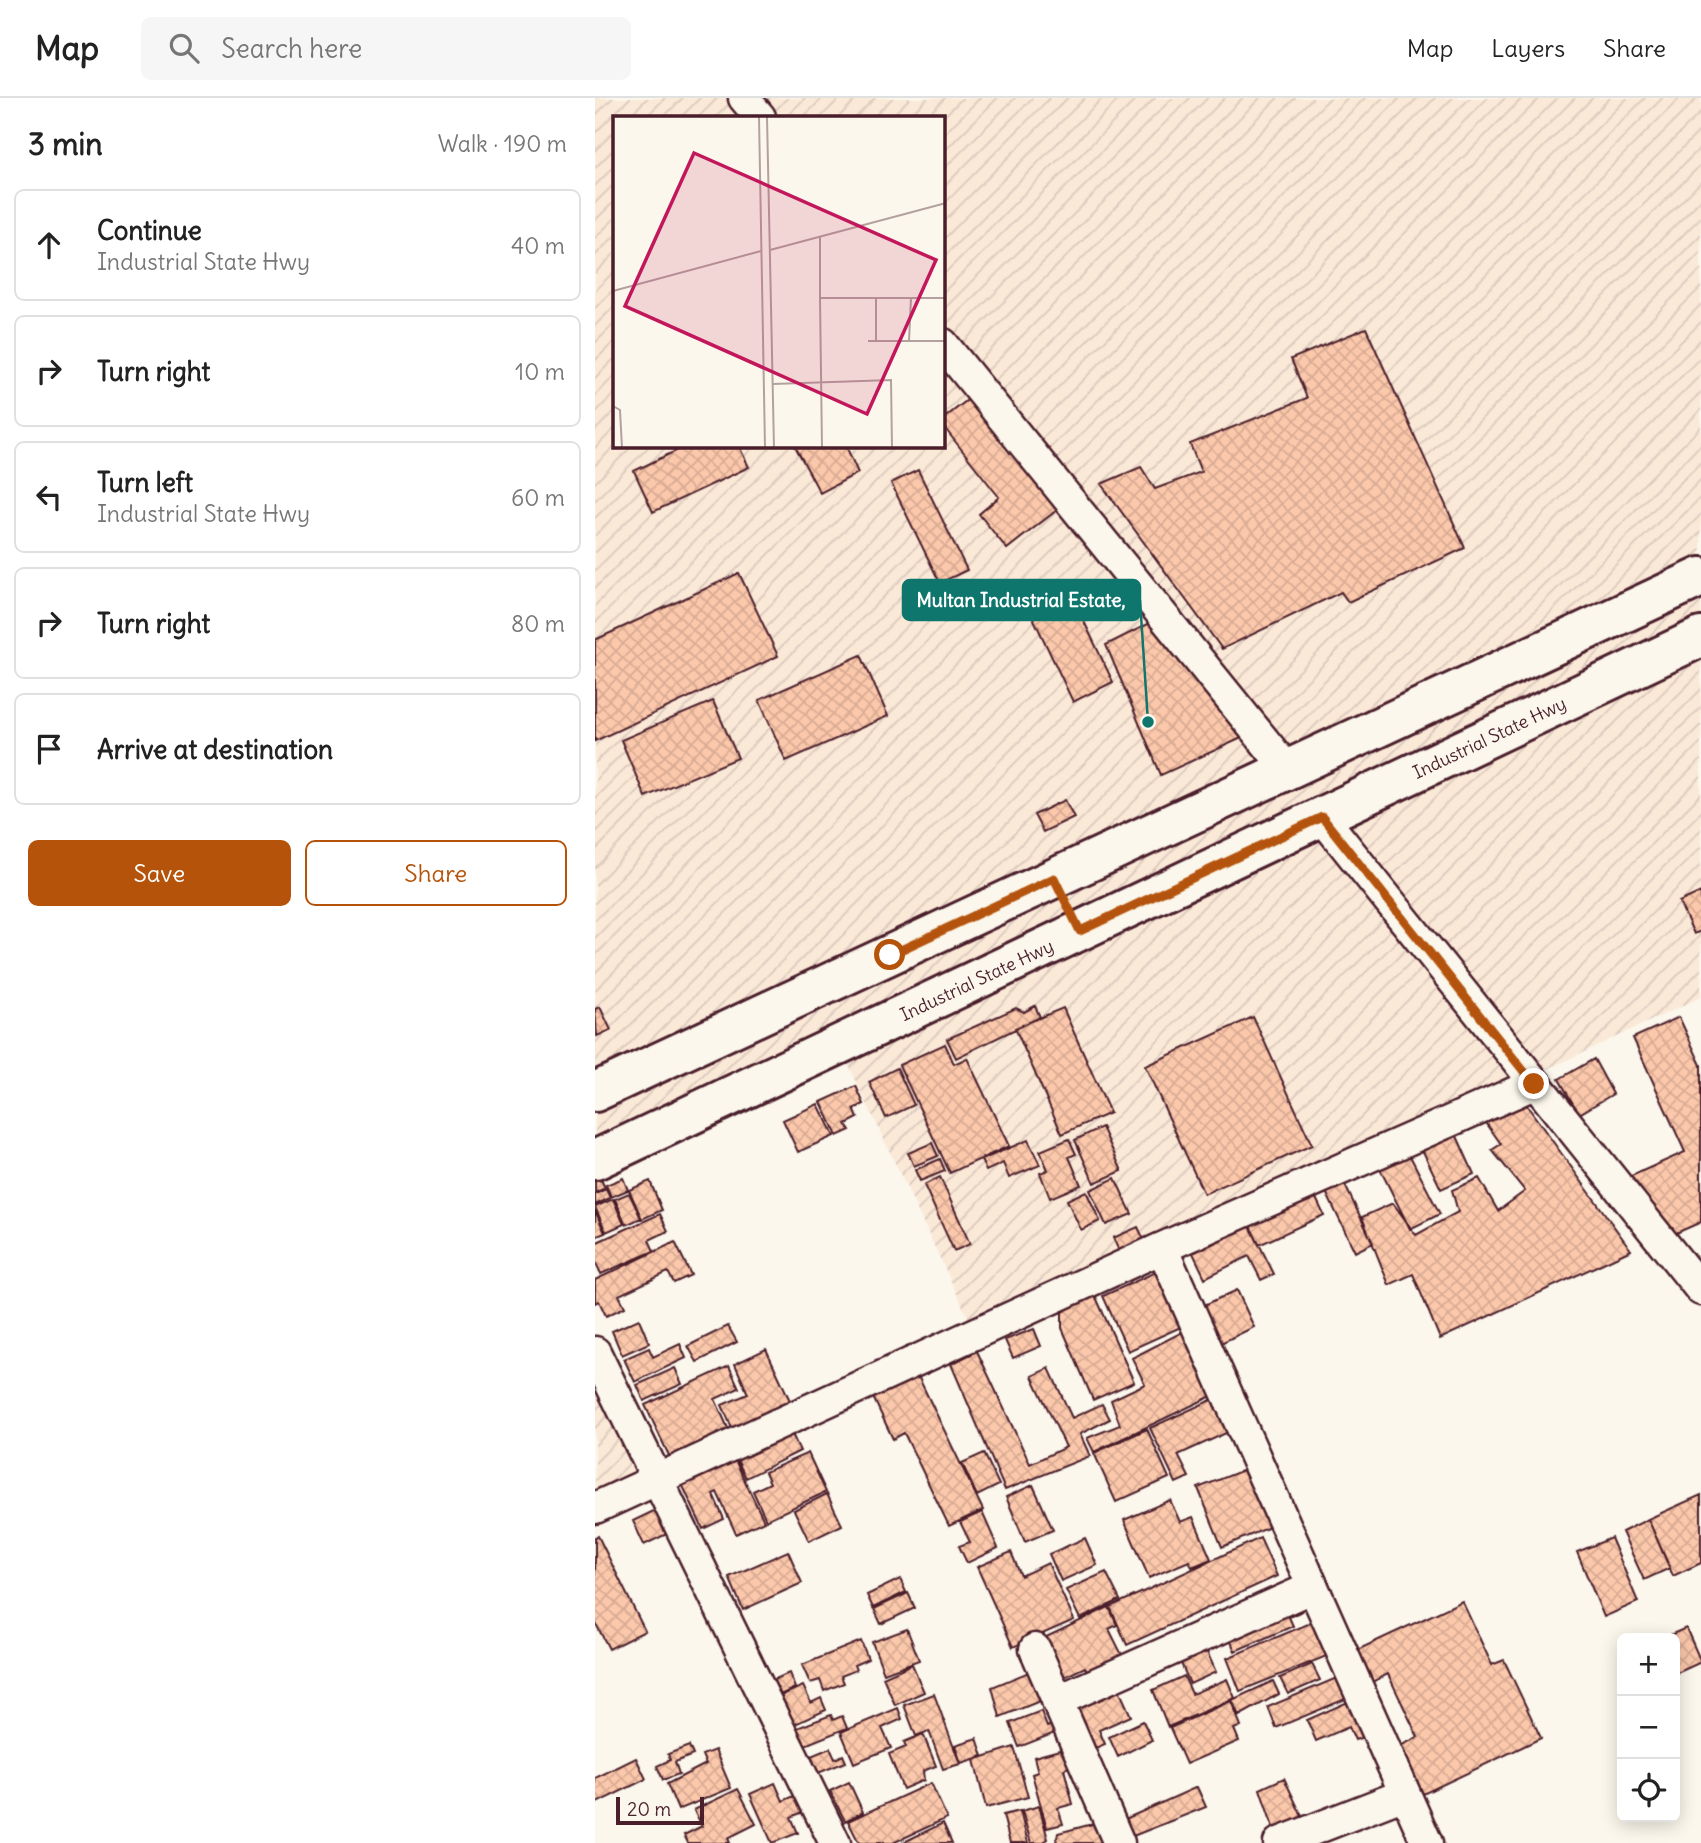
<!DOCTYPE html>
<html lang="en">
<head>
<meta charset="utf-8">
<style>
	:root { --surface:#fff; --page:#f6f6f6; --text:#222; --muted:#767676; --line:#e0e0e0; --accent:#b45309 }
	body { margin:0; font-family:Delius,sans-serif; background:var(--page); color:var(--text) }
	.controls { position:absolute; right:21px; bottom:21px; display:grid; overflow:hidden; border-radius:10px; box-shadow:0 4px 18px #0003 }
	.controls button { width:63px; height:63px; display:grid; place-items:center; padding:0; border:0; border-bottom:2px solid var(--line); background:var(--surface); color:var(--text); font:35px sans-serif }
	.scale { position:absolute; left:21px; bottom:18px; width:88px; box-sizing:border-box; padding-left:7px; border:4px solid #4a1f2b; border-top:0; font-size:19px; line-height:24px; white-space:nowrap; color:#4a1f2b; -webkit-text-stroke:5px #fbf7ec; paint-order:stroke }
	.stop { position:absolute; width:21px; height:21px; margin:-16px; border:5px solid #b45309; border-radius:50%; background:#fff }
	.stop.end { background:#b45309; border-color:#fff; box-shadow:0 2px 7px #0008 }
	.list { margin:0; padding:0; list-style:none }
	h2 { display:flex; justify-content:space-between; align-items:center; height:91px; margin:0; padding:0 28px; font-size:30px }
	h2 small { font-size:23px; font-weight:400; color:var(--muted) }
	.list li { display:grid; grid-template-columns:46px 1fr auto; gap:21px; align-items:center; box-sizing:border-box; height:112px; margin:0 14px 14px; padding:0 14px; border:2px solid var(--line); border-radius:10px }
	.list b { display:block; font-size:26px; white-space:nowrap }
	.list p { margin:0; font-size:23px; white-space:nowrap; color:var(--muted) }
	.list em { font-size:23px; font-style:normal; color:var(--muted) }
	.actions { display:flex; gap:14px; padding:21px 28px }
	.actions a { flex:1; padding:16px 0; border:2px solid var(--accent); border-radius:10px; text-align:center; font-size:24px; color:var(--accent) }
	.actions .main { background:var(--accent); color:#fff }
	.icon { flex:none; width:38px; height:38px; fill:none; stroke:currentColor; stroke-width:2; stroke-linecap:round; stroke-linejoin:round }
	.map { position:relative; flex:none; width:1106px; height:1745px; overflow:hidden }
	header { display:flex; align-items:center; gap:42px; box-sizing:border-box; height:98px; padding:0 35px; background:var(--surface); border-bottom:2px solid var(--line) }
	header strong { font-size:33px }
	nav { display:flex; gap:38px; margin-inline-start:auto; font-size:24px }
	.search { width:490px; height:63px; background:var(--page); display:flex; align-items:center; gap:18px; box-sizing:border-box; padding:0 24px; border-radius:10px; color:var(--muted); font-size:26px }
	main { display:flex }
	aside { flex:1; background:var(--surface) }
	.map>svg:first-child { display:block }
	.industrial { fill:url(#industrial-furrows); fill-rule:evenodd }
	.building { fill:url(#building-cross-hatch); stroke:#4a1f2b; stroke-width:2 }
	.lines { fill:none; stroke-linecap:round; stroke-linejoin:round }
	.minor-casing { stroke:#4a1f2b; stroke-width:35 }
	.secondary-casing { stroke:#4a1f2b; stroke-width:44 }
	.minor { stroke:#fbf7ec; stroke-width:30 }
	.secondary { stroke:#fbf7ec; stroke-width:38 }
	.route { stroke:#b45309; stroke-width:9 }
	.labels { text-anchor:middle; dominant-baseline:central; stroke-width:7; stroke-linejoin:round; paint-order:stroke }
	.street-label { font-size:18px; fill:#4a1f2b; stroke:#fbf7ec }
	.inset-road { fill:none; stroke:#b4a19f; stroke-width:2 }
	.view { fill:#c2185b; fill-opacity:0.15; stroke:#c2185b; stroke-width:3.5 }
	.inset-edge { fill:none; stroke:#4a1f2b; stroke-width:3.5 }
	.leader { fill:none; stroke:#0f766e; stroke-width:2.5 }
	.callout-dot { fill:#0f766e; stroke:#fbf7ec; stroke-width:2.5 }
	.callout { fill:#0f766e; stroke:#0f766e; stroke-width:2.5 }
	.callout-label { font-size:19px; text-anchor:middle; font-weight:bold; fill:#fff }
</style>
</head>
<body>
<header>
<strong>Map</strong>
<div class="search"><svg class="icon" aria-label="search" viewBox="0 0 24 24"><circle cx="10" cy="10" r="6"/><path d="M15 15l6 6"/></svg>Search here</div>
<nav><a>Map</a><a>Layers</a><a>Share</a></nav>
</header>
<main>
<aside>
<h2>3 min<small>Walk · 190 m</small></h2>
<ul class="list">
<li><svg class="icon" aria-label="ahead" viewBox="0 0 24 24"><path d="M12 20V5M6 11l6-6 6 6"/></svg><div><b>Continue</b><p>Industrial State Hwy</p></div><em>40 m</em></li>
<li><svg class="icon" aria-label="right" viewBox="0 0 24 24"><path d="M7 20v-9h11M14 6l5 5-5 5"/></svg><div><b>Turn right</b></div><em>10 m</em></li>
<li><svg class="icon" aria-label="left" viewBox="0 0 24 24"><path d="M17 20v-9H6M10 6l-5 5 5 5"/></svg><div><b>Turn left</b><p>Industrial State Hwy</p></div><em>60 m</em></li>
<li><svg class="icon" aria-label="right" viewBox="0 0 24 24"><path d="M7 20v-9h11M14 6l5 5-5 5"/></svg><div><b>Turn right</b></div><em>80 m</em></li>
<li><svg class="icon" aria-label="arrive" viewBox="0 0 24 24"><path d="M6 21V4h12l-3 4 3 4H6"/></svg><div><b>Arrive at destination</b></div></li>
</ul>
<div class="actions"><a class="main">Save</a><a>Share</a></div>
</aside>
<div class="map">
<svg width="1106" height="1745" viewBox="0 0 1106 1745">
	<defs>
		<pattern id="industrial-furrows" width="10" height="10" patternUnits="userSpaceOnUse" patternTransform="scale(1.75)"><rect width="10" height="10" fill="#fbe9d8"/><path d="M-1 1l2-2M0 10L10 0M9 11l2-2" fill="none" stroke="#d9c7ba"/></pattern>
		<pattern id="building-cross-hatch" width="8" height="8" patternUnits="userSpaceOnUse" patternTransform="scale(1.75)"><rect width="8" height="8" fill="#fbc8ab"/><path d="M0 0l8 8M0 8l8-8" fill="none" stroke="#d9ab93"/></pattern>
	</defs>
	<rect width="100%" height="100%" fill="#fbf7ec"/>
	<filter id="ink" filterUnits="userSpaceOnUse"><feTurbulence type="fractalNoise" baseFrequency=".0143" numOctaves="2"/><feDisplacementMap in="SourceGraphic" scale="14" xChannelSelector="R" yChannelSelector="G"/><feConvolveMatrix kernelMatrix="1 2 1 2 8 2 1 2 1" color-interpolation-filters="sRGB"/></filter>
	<g filter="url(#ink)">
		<path class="industrial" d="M 0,0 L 1106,0 L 1106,899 L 921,986 L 378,1230 L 247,953 L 0,1071 ZM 19,19 L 348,19 L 348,348 L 19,348 Z
			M 0,1284 L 46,1391 L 0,1413 Z"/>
		<path class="building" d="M 771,230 L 870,450 L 753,504 L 746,494 L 627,551 L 506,386 L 546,369 L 560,391 L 606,374 L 595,346 L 712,300 L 696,261 Z
			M 375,300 L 462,412 L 412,451 L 384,416 L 404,399 L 348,328 L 348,321 Z
			M 91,348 L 144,348 L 154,369 L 58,414 L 39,373 Z
			M 200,348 L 251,348 L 263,375 L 225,395 Z
			M 323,372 L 372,472 L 345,485 L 296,385 Z
			M 144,475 L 183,558 L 0,643 L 0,542 Z
			M 475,494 L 518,584 L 478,604 L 435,513 Z
			M 559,523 L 651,638 L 566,677 L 511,547 Z
			M 266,557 L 293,618 L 191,663 L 164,602 Z
			M 118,603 L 143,660 L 50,699 L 26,642 Z
			M 470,702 L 479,719 L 448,734 L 439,717 Z
			M 1106,794 L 1106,833 L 1099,836 L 1084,804 Z
			M 440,908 L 445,919 L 361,960 L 352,941 L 421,910 L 429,914 Z
			M 5,909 L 16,932 L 2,938 L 0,911 Z
			M 468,910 L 515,1015 L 467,1036 L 420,930 Z
			M 658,919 L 717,1047 L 609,1096 L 550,968 Z
			M 1084,919 L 1106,967 L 1106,1124 L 1079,1136 L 1034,1079 L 1090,1054 L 1038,940 Z
			M 350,946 L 359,966 L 372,960 L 414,1048 L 355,1075 L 304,967 Z
			M 999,961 L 1018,996 L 984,1016 L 964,981 Z
			M 302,970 L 319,1007 L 291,1020 L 274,984 Z
			M 261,988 L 269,1006 L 259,1011 L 263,1020 L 251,1026 L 255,1032 L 242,1038 L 226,1004 Z
			M 925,998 L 1036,1152 L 845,1241 L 818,1176 L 794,1187 L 767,1119 L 798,1105 L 821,1137 L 863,1114 L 857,1092 L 884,1080 L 903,1113 L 930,1093 L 897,1052 L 906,1046 L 885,1016 Z
			M 223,1006 L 239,1038 L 203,1054 L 188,1022 Z
			M 857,1027 L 879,1076 L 846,1091 L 823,1043 Z
			M 507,1029 L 527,1073 L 499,1085 L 480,1042 Z
			M 474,1041 L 481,1056 L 474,1059 L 486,1087 L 455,1100 L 445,1075 L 453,1072 L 445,1053 Z
			M 433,1042 L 445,1067 L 414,1080 L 408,1065 L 391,1073 L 386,1062 Z
			M 337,1045 L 343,1058 L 319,1068 L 313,1055 Z
			M 813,1054 L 845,1116 L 815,1131 L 784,1069 Z
			M 345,1061 L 350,1073 L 325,1083 L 320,1072 Z
			M 4,1077 L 10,1090 L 0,1095 L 0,1078 Z
			M 345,1079 L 375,1146 L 359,1153 L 329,1087 Z
			M 28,1080 L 33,1092 L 16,1099 L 11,1087 Z
			M 520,1080 L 537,1116 L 511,1127 L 495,1092 Z
			M 55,1083 L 67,1112 L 47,1121 L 34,1092 Z
			M 748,1083 L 778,1145 L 760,1154 L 730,1092 Z
			M 11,1091 L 15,1100 L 0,1107 L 0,1096 Z
			M 491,1093 L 505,1123 L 486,1132 L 472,1102 Z
			M 34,1095 L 46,1120 L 31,1127 L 20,1101 Z
			M 720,1098 L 729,1117 L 664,1147 L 655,1128 Z
			M 18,1101 L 29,1126 L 11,1134 L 0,1109 Z
			M 0,1112 L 10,1135 L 0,1139 Z
			M 65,1116 L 73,1133 L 54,1142 L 59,1153 L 6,1176 L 0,1163 L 0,1145 Z
			M 655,1128 L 679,1176 L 666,1182 L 654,1158 L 610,1180 L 598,1155 Z
			M 543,1129 L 550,1144 L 525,1155 L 518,1140 Z
			M 80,1144 L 96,1177 L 79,1185 L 73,1174 L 24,1197 L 30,1209 L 11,1218 L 4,1203 L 0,1205 L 0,1182 Z
			M 563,1173 L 588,1228 L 533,1253 L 508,1198 Z
			M 642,1192 L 659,1229 L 622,1247 L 605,1209 Z
			M 500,1197 L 539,1284 L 498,1302 L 467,1230 L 467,1212 Z
			M 44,1221 L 54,1245 L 27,1257 L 17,1233 Z
			M 133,1228 L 142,1244 L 102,1264 L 93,1248 Z
			M 439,1231 L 446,1248 L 418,1260 L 410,1242 Z
			M 589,1233 L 621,1296 L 499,1354 L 492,1340 L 525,1327 L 516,1302 L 550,1286 L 537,1260 Z
			M 85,1246 L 91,1260 L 40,1284 L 29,1261 L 54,1250 L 58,1259 Z
			M 171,1251 L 198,1309 L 139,1335 L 127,1307 L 153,1296 L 140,1266 Z
			M 382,1253 L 435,1366 L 471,1349 L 437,1278 L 454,1270 L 477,1320 L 507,1306 L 515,1321 L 485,1336 L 495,1358 L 410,1392 L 356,1266 Z
			M 134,1268 L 144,1290 L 120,1301 L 136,1337 L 77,1364 L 50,1307 Z
			M 80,1270 L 87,1286 L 49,1303 L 42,1287 Z
			M 321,1274 L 388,1412 L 354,1428 L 309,1335 L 298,1341 L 276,1295 Z
			M 627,1297 L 642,1330 L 583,1357 L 594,1379 L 581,1385 L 555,1330 Z
			M 552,1331 L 574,1380 L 521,1404 L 499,1355 Z
			M 196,1334 L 205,1353 L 151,1380 L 141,1360 Z
			M 213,1355 L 231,1394 L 171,1422 L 158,1393 L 175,1385 L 170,1374 Z
			M 389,1355 L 404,1387 L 382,1398 L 367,1365 Z
			M 139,1360 L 169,1423 L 141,1436 L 122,1394 L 118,1396 L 129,1421 L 108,1431 L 86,1384 Z
			M 651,1371 L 675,1429 L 627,1449 L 603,1390 Z
			M 438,1387 L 458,1432 L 430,1444 L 411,1399 Z
			M 232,1396 L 247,1427 L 214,1443 L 199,1412 Z
			M 1106,1397 L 1106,1465 L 1078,1478 L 1053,1421 Z
			M 575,1402 L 585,1424 L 598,1419 L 616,1461 L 597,1469 L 594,1463 L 554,1480 L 529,1422 Z
			M 71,1407 L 82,1431 L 49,1447 L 38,1423 Z
			M 387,1414 L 403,1450 L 372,1465 L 364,1448 L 375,1444 L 365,1424 Z
			M 1053,1421 L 1075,1470 L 1049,1482 L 1027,1434 Z
			M 3,1438 L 50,1533 L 14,1551 L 0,1524 L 0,1439 Z
			M 490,1440 L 502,1467 L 466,1483 L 454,1456 Z
			M 665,1440 L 682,1478 L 532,1547 L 515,1509 Z
			M 1016,1440 L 1043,1504 L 1009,1519 L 982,1454 Z
			M 193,1453 L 207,1485 L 148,1512 L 134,1479 Z
			M 416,1454 L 426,1478 L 453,1465 L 479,1522 L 418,1549 L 382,1469 Z
			M 511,1474 L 525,1502 L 485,1521 L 471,1492 Z
			M 305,1481 L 311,1494 L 278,1510 L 272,1497 Z
			M 313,1495 L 320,1510 L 286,1526 L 279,1511 Z
			M 867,1503 L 897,1567 L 909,1562 L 946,1640 L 828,1696 L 805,1648 L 823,1639 L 793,1576 L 775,1585 L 760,1553 Z
			M 704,1506 L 707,1513 L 694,1519 L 698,1528 L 640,1553 L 633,1537 Z
			M 514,1509 L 522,1527 L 514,1531 L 530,1563 L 495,1579 L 490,1569 L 463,1582 L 445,1542 Z
			M 725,1521 L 739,1555 L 645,1593 L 632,1560 Z
			M 1091,1530 L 1106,1564 L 1080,1576 L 1080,1540 L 1068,1540 Z
			M 312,1531 L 324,1562 L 289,1575 L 277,1544 Z
			M 266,1543 L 273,1561 L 259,1567 L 261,1572 L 246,1578 L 249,1585 L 229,1593 L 225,1582 L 215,1585 L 207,1567 Z
			M 608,1545 L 621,1574 L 595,1586 L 582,1556 Z
			M 317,1566 L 329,1594 L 300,1607 L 288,1579 Z
			M 717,1566 L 725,1582 L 693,1596 L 685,1580 Z
			M 439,1572 L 450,1601 L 405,1619 L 397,1589 Z
			M 194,1575 L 200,1590 L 185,1597 L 178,1582 Z
			M 589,1578 L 597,1596 L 632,1581 L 640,1600 L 573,1629 L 558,1592 Z
			M 744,1579 L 753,1600 L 681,1630 L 673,1609 Z
			M 678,1583 L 684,1596 L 644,1618 L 637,1602 Z
			M 521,1585 L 536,1618 L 504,1632 L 510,1646 L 493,1653 L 472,1607 Z
			M 208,1588 L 216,1605 L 226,1600 L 231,1612 L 198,1627 L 185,1598 Z
			M 339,1596 L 365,1666 L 348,1671 L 334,1633 L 321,1638 L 309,1607 Z
			M 636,1603 L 646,1628 L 639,1631 L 644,1643 L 591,1666 L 575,1630 Z
			M 755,1603 L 771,1638 L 760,1642 L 754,1629 L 721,1643 L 712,1622 Z
			M 303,1610 L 307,1621 L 287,1630 L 296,1650 L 259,1665 L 246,1634 Z
			M 446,1613 L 452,1629 L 467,1623 L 470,1631 L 424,1649 L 415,1625 Z
			M 236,1617 L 238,1622 L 247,1618 L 252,1630 L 210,1647 L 202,1630 Z
			M 548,1623 L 557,1642 L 523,1659 L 514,1639 Z
			M 328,1636 L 341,1668 L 328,1673 L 329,1682 L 308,1691 L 294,1656 L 311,1649 L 309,1644 Z
			M 382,1640 L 388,1658 L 366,1665 L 360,1647 Z
			M 94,1648 L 98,1657 L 80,1664 L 84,1676 L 68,1682 L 62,1668 L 75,1662 L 73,1656 Z
			M 419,1649 L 433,1699 L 391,1710 L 379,1662 Z
			M 235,1650 L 240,1661 L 248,1657 L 251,1664 L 223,1675 L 216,1658 Z
			M 472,1650 L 477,1668 L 469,1671 L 478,1706 L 463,1710 L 468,1726 L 452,1730 L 437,1676 L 443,1674 L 439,1659 Z
			M 120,1652 L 136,1690 L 83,1712 L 72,1686 L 111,1666 L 107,1657 Z
			M 41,1660 L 51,1681 L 0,1706 L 0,1680 Z
			M 689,1680 L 712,1729 L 682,1741 L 665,1691 Z
			M 254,1684 L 268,1714 L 250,1723 L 235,1693 Z
			M 180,1685 L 188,1703 L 206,1695 L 213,1712 L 196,1719 L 203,1735 L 177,1745 L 155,1696 Z
			M 336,1685 L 352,1720 L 298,1745 L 264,1745 L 253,1723 Z
			M 602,1689 L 611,1709 L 538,1738 L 528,1722 Z
			M 143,1691 L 161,1726 L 133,1740 L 135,1745 L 93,1745 L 89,1737 L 107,1728 L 99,1712 Z
			M 444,1708 L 453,1741 L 447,1745 L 436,1745 L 427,1713 Z
			M 425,1713 L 433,1745 L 415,1745 L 408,1717 Z
			M 505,1724 L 514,1745 L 461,1745 L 463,1735 Z
			M 348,1725 L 357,1745 L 307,1745 Z"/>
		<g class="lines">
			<g class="minor-casing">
				<path id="minor" d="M 149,0 L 165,19
					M 348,246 L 692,671
					M 727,719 L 1106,1192
					M 0,1254 L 240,1745
					M 0,1410 L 567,1150
					M 440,1551 L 524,1745
					M 462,1603 L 718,1489
					M 684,1745 L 810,1696
					M 832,1745 L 567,1150 L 939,986"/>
			</g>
			<g class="secondary-casing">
				<g id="secondary">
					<path d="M 0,994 L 1106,479"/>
					<path id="s1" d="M 0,1062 L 1106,539"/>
				</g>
			</g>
			<use href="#minor" class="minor"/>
			<use href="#secondary" class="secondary"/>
		</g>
	</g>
	<g class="lines" filter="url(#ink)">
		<path class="route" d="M 295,857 L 459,780 L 485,833 L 727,719 L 939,986"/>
	</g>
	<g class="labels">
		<g class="street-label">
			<text stroke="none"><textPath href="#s1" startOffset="989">Industrial State Hwy</textPath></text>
			<text stroke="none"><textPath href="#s1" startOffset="422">Industrial State Hwy</textPath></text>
		</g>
	</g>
	<g transform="translate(18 18)">
		<rect width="332" height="332" fill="#fbf7ec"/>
		<path class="inset-road" d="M 146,1 L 152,332M 154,1 L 161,332M 207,121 L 207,182 L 333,182M 157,134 L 333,87M 0,175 L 148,135M 207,182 L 209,332M 263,182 L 263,225M 255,225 L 333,225M 296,225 L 298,182M 160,268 L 278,264 L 279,332M 0,290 L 7,294 L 9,332"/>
		<path class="view" d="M 81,37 L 323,144 L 254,298 L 12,190 Z"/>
		<rect width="332" height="332" class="inset-edge"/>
	</g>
	<path class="leader" d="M553 624L545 502"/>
	<circle class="callout-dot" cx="553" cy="624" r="7"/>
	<rect class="callout" x="308" y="482" width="237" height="40" rx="7"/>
	<g class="callout-label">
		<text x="426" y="509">Multan Industrial Estate,</text>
	</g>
</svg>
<div class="controls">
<button>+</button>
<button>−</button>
<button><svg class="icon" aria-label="locate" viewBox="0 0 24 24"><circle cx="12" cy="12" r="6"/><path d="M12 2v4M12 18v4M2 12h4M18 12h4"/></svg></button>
</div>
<div class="scale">20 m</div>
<div class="stop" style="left:295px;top:857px"></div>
<div class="stop end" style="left:939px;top:986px"></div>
</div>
</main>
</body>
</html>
